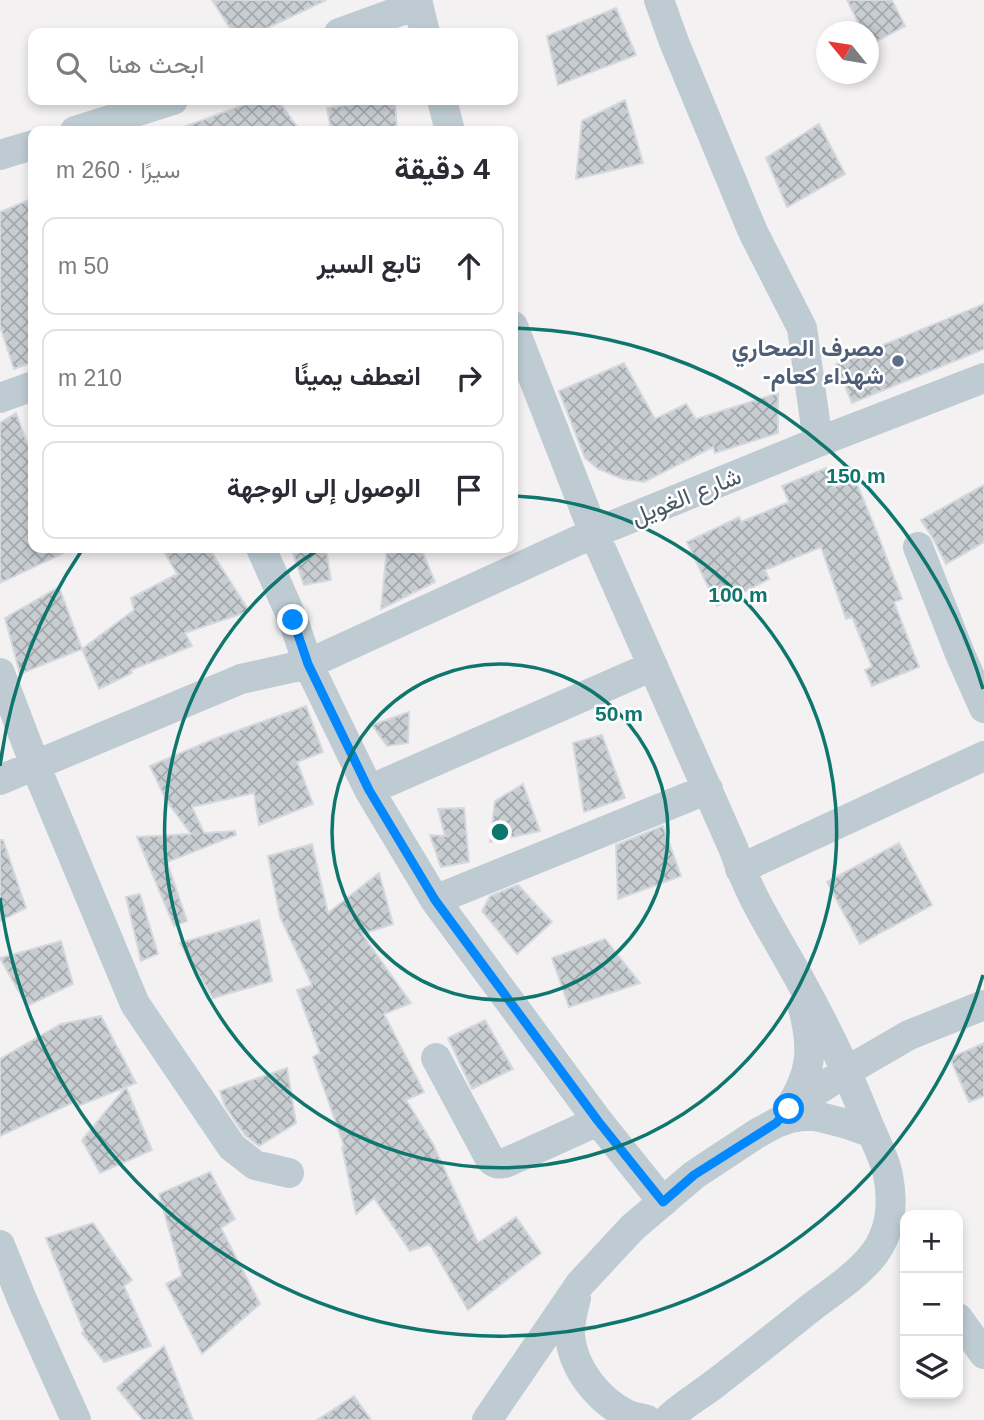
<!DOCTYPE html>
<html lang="ar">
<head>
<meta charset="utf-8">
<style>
	:root { --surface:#fff; --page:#f2f2f3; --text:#2b2b33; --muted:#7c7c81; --line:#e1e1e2 }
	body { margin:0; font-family:Helvetica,Vazirmatn,sans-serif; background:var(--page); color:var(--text); direction:rtl }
	.controls { position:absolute; right:21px; bottom:21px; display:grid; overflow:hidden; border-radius:14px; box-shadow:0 4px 10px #0003 }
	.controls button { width:63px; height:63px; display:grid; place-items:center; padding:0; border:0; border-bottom:2px solid var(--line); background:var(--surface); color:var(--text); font:35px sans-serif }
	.compass { position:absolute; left:816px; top:21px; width:63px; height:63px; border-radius:50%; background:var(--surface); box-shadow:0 4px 10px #0003; rotate:300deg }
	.stop { position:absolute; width:21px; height:21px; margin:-16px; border:5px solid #0387fc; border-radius:50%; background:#fff }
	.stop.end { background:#0387fc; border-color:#fff; box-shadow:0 2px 7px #0008 }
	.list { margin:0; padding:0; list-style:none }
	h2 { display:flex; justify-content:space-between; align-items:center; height:91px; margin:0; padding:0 28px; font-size:30px }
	h2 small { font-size:23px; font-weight:400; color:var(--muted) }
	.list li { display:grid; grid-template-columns:46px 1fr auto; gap:21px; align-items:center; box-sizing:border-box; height:98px; margin:0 14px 14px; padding:0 14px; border:2px solid var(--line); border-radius:14px }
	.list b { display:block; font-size:26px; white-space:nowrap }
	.list em { font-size:23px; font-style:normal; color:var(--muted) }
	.icon { flex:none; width:38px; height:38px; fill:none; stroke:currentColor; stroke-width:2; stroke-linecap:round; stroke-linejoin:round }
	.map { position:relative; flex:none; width:984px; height:1420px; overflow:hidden; direction:ltr }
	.search { position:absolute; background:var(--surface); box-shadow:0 4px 10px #0003; left:28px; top:28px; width:490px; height:77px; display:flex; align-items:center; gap:18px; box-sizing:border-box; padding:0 24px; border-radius:14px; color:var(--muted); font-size:26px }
	.panel { position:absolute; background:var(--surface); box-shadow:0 4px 10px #0003; left:28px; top:126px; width:490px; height:427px; border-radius:14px; direction:rtl }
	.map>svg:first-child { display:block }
	.building { fill:url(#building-cross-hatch); stroke:#d5d8de; stroke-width:2 }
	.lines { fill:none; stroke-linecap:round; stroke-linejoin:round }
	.minor { stroke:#becbd3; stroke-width:30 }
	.route { stroke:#0387fc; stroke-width:9 }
	.ring { fill:none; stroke:#0f766e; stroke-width:3.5 }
	.service-dot { fill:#5c6f8a; stroke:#fff; stroke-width:2.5 }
	.labels { text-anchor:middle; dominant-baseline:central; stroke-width:5; stroke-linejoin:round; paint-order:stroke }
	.service-label { font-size:24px; font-weight:bold; fill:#4e5e75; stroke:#fff; text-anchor:end }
	.street-label { font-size:24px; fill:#475862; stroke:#fff }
	.centre { fill:#0f766e; stroke:#fff; stroke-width:3.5 }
	.ring-label { font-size:21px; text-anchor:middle; font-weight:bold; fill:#0f766e; stroke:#fff; stroke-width:5; stroke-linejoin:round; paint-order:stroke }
</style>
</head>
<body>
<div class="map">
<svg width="984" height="1420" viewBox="0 0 984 1420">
	<defs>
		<pattern id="building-cross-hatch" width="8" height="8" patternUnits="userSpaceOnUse" patternTransform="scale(1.75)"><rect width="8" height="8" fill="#c8cdd2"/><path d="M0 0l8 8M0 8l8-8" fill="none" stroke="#a4a9ae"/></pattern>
	</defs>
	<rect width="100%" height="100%" fill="#f4f1f2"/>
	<path class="building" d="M 212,0 L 326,0 L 257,33 L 233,33 Z
		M 847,0 L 892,0 L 905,26 L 870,45 L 869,32 L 863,32 Z
		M 616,8 L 636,55 L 558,85 L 547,36 Z
		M 257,100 L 278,100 L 300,131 L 178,131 L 178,129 Z
		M 380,100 L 395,100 L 397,131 L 331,131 L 327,108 Z
		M 625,100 L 643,163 L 576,179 L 582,121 Z
		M 819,124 L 845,174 L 787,207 L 766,158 Z
		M 33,198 L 33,362 L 14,369 L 0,326 L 0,212 Z
		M 984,304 L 984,349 L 852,403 L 836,364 Z
		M 624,363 L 655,419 L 686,404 L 696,419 L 778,393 L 778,433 L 715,453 L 713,447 L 644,482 L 623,479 L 598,469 L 585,458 L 559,391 Z
		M 16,413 L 33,458 L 33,548 L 74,548 L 0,583 L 0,423 Z
		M 826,468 L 834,487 L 855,479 L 878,535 L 902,599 L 894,602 L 919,667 L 872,686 L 865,670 L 872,667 L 852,617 L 846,619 L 821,547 L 765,570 L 769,579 L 717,606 L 687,542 L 739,517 L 741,522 L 789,502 L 782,486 Z
		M 984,485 L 984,542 L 946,564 L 934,540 L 921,520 Z
		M 162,548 L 209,548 L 249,611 L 185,633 L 192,646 L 131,670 L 132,673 L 99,689 L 82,649 L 134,610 L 131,598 L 177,574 Z
		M 291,548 L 326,548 L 331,580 L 304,585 Z
		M 387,548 L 421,548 L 435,582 L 381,609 Z
		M 59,587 L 82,649 L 20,674 L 5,618 Z
		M 306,706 L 323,752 L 297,762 L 313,804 L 259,825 L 254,793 L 192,807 L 204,833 L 235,831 L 236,835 L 167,862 L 187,921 L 174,926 L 137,837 L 191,834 L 166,800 L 150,766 L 214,739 Z
		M 409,712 L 408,743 L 387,746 L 372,725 Z
		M 602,735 L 625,798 L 584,812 L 573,743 Z
		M 523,784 L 540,831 L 490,842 L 495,801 Z
		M 464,808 L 469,862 L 441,867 L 430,835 L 445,836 L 438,809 Z
		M 663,826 L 681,876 L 618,899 L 616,845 Z
		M 0,840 L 3,840 L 26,908 L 0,921 Z
		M 899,843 L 932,905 L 860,944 L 827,882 Z
		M 312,844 L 328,913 L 379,873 L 393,924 L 362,934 L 411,1003 L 384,1014 L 424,1092 L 406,1100 L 433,1144 L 478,1243 L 516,1217 L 541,1253 L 468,1310 L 430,1244 L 410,1251 L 374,1198 L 356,1214 L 342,1147 L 344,1146 L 313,1057 L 320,1053 L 297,990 L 312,985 L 280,917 L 268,856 Z
		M 518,885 L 552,922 L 517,954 L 482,911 L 490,896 Z
		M 140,894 L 158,954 L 141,961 L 126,897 Z
		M 259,920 L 272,981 L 213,998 L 180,943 Z
		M 605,939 L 640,983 L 569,1007 L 552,958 Z
		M 61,941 L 73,984 L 27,1006 L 0,958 Z
		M 101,1016 L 136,1083 L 78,1106 L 76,1101 L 0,1136 L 0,1059 L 61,1024 Z
		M 485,1020 L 513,1069 L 472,1089 L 448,1038 Z
		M 984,1043 L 984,1096 L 969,1102 L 950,1058 Z
		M 287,1068 L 296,1123 L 259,1146 L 245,1135 L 225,1106 L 220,1091 Z
		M 126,1087 L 152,1150 L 100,1173 L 82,1140 Z
		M 210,1172 L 235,1219 L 221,1228 L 260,1304 L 202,1354 L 166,1284 L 182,1276 L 159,1194 Z
		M 93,1223 L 132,1280 L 124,1286 L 151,1346 L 104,1362 L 82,1333 L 84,1332 L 46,1238 Z
		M 164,1346 L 193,1420 L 143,1420 L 117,1388 Z
		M 354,1396 L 371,1420 L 317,1420 Z"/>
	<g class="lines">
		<path class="minor" d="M 417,0 L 425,33
			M 659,0 L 674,42 L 753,232 L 802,328 L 818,442
			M 339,33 L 417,5
			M 442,100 L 450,131
			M 75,131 L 173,100
			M 0,155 L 33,145
			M 513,326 L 594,533 L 734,850 C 749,897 778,939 801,982 C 826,1027 848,1073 867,1121 C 874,1139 884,1156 888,1175 C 894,1206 891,1235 870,1259 C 855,1276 835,1290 817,1303 C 784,1329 751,1356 717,1382 C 701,1395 682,1405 667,1420
			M 0,398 L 33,386
			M 918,547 L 960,654 L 984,708
			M 261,548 L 293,620 L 308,664 L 369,790 L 435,900
			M 0,673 L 35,765 L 135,1004 L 232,1147 L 255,1165 L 289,1173
			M 0,780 L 241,679 L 308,664 L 594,533 L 818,442 L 984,378
			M 369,790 L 653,666
			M 740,869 L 984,756
			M 436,1058 L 490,1159 C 495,1164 499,1164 505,1163 L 598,1121 L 435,900 L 708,789
			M 789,1109 L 847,1071 L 909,1035 L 984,1005
			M 788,1110 C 812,1074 814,1049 803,1008
			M 598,1121 L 663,1202
			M 0,1245 L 23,1302 L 76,1420
			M 576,1298 C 573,1310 569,1323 570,1336 C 573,1368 597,1399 626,1414 C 632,1417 640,1418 647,1420
			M 958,1318 L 984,1354
			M 487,1420 L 580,1284 L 632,1228 L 694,1175 L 756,1134 L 776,1123 L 790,1118 L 811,1115 L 820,1117 L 847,1124 L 872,1133"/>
	</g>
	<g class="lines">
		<path class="route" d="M 293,620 L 308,664 L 369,790 L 435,900 L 598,1121 L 663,1202 L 694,1175 L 776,1123 L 789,1109"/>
	</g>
	<g class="ring">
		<circle cx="500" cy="832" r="168"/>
		<path d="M515 496A336 336 0 1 1 319 549"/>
		<path d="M983 975A504 504 0 0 1 0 898M0 766A504 504 0 0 1 82 550M513 328A504 504 0 0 1 983 689"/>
	</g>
	<circle class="service-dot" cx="898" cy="361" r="7"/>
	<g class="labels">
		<g class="service-label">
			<text x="884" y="347">مصرف الصحاري<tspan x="884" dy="28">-شهداء كعام</tspan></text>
		</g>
		<g class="street-label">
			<text transform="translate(686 496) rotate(-22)">شارع الغويل</text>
		</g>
	</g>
	<circle cx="500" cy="832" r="10" class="centre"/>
	<g class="ring-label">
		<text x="856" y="483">150 m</text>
		<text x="738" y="602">100 m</text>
		<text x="619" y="721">50 m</text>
	</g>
</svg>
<div class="controls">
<button>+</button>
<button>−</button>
<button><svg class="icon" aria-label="layers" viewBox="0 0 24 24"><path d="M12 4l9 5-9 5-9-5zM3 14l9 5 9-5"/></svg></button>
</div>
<svg class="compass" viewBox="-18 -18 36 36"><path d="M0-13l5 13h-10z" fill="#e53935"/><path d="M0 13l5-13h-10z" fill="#7c7c81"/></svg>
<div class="stop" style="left:789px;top:1109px"></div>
<div class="stop end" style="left:293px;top:620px"></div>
<div class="search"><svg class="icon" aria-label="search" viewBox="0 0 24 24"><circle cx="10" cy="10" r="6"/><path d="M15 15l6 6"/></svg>ابحث هنا</div>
<section class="panel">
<h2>4 دقيقة<small>سيرًا · 260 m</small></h2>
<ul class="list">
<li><svg class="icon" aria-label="ahead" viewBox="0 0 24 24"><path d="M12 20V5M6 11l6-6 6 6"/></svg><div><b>تابع السير</b></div><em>50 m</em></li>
<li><svg class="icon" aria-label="right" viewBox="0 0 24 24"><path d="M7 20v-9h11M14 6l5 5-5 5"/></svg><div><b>انعطف يمينًا</b></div><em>210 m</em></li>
<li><svg class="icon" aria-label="arrive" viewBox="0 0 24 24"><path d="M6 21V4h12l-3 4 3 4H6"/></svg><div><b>الوصول إلى الوجهة</b></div></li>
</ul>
</section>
</div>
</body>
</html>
